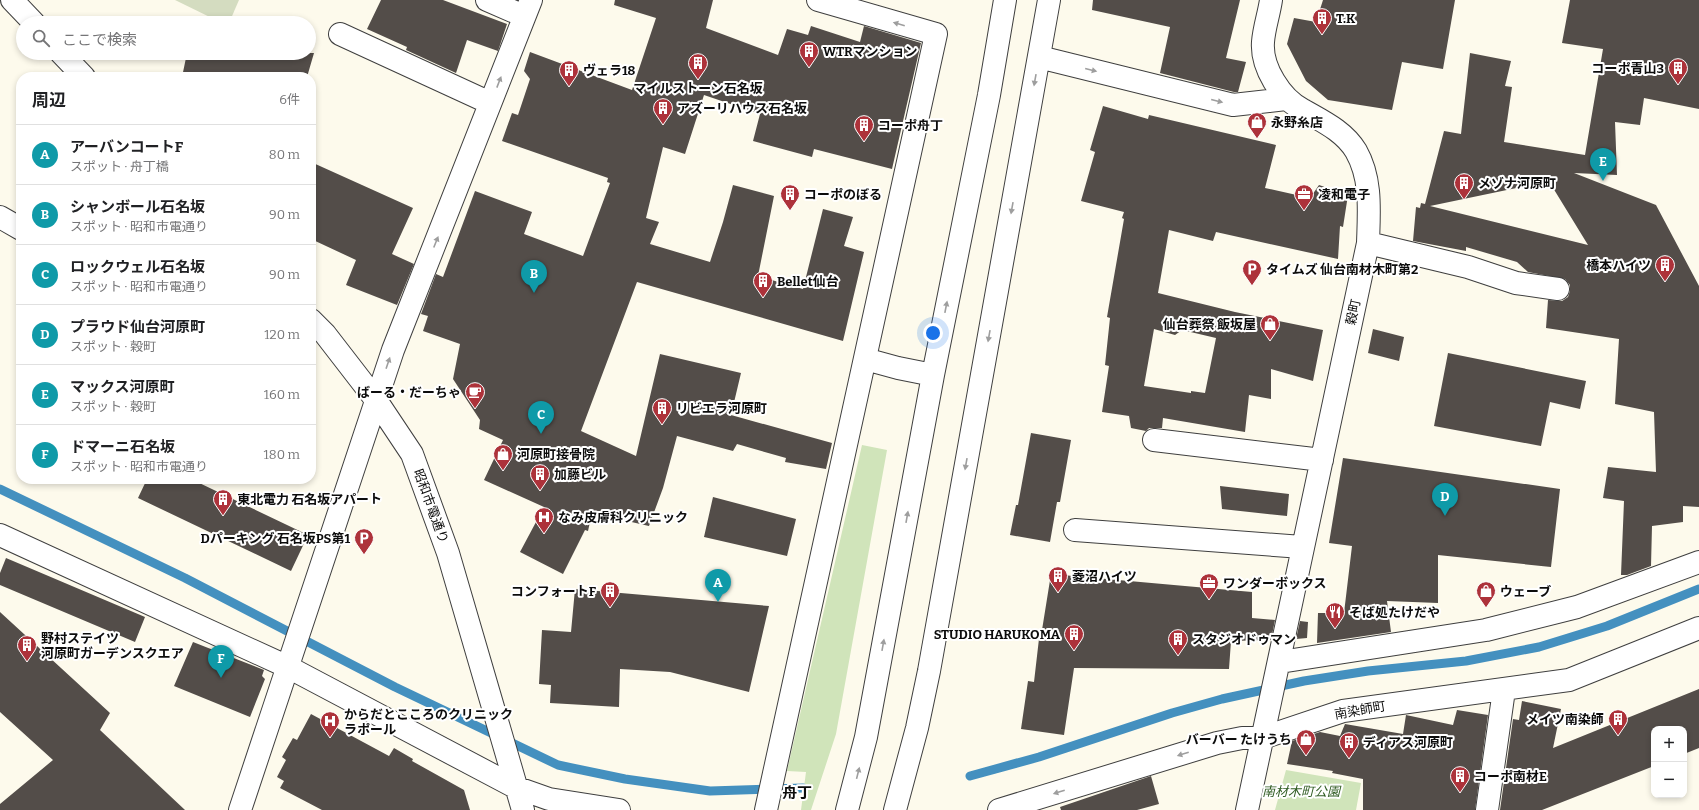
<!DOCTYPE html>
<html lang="ja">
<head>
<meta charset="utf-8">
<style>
	:root { --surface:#fff; --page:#f6f6f6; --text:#202124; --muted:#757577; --line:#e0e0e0; --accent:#b45309 }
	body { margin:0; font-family:Bitter,"Noto Sans JP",serif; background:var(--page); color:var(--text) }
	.controls { position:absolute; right:12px; bottom:12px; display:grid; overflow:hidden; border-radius:8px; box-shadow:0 2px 6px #0003 }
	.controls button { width:36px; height:36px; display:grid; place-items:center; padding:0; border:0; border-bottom:1px solid var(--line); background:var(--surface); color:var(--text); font:20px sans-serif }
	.you { position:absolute; left:933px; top:333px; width:14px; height:14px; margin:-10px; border:3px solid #fff; border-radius:50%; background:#1a73e8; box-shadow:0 0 0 6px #1a73e833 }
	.badge { display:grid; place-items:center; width:26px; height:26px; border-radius:50%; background:var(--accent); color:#fff; font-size:13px; font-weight:700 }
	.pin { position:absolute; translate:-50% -33px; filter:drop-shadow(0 1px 2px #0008) }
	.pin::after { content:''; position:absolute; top:21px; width:14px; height:12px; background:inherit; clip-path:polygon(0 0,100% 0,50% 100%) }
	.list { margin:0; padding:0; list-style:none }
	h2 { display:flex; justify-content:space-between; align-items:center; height:52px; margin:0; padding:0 16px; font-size:17px }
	h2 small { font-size:13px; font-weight:400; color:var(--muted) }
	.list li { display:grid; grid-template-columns:26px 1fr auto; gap:12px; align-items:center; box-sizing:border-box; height:60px; padding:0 16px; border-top:1px solid var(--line) }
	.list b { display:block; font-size:15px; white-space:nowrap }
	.list p { margin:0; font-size:13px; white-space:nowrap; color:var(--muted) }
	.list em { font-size:13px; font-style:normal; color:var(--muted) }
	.icon { flex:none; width:22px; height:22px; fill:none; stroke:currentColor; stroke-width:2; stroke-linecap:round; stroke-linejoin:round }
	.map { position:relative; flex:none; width:1699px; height:810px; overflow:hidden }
	.search { position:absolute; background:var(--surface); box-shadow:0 2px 6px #0003; left:16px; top:16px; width:300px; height:44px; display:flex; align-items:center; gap:10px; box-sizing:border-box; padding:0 14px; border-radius:22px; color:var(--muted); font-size:15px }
	.panel { position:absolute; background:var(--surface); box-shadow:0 2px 6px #0003; left:16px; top:72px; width:300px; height:412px; border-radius:16px }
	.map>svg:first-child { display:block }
	.green { fill:#d0e4ba }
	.cemetery { fill:#d4dcc0 }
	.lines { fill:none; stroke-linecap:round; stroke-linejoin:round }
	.stream { stroke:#4490bf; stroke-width:9 }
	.building { fill:#534d49; fill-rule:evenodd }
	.minor-casing { stroke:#3f3f3f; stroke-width:24 }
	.minor { stroke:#fff; stroke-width:22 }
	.oneway { fill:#9e9e9e }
	.labels { text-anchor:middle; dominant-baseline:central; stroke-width:4; stroke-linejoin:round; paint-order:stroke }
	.poi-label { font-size:13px; font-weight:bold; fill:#0c0c0c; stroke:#fff; text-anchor:start }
	.street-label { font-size:13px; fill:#0c0c0c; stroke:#fff }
	.park-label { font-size:13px; font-style:italic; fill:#305c23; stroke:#fff }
	.quarter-label { font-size:15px; font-weight:bold; fill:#0c0c0c; stroke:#fff }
</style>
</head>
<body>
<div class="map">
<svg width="1699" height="810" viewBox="0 0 1699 810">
	<rect width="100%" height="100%" fill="#fdfaec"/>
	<path class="green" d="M 862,445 L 887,450 L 836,734 L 811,810 L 801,810 L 806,772 L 787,771 Z
		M 1286,770 L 1361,783 L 1356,810 L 1275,810 Z"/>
	<path class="cemetery" d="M 175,0 L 239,0 L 229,23 L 222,23 Z"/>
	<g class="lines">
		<path class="stream" d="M 0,489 L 185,578 L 395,687 L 558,765 L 625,779 L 710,791 L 803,788
			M 970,776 L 1039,757 L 1172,713 L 1222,699 L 1304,681 L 1368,671 L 1466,661 L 1539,647 L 1607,626 L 1699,589"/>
	</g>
	<path class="building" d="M 381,0 L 443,0 L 507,24 L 498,51 L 467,40 L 456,73 L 406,50 L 407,47 L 367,29 Z
		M 615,0 L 713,0 L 706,28 L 778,55 L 787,29 L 808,35 L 811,26 L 860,42 L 864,26 L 921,43 L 892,169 L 814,149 L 812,157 L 753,141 L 760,114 L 704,95 L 685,154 L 663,147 L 646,218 L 659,222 L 650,244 L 710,262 L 723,222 L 733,185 L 774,196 L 758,276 L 803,289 L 823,209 L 853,217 L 844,246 L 864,252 L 843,341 L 637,282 L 581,431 L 636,456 L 660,354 L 741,373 L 731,415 L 832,443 L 826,469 L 785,462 L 786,458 L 737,444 L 733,451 L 677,436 L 663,488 L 649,526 L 592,513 L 588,531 L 585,530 L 563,574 L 520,552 L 544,507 L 484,480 L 503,440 L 479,429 L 480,420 L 453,379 L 460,344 L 423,331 L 428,316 L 421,314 L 436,274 L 443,277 L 475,191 L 532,212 L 524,234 L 583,256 L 610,183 L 607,182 L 608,178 L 502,141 L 512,113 L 518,115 L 530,79 L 524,71 L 530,52 L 632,90 L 656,18 L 614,5 Z
		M 1093,0 L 1240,0 L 1226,58 L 1246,62 L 1238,92 L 1234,92 L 1160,73 L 1170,27 L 1092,10 Z
		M 1323,0 L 1455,0 L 1443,69 L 1402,62 L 1392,110 L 1328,100 L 1306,81 L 1287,44 L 1294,18 L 1316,22 Z
		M 1570,0 L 1699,0 L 1699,109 L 1644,98 L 1640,125 L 1615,122 L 1617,175 L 1574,173 L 1656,205 L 1699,286 L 1699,507 L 1683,506 L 1683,522 L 1652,526 L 1651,566 L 1627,575 L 1621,575 L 1624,501 L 1603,498 L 1608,467 L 1656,472 L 1654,412 L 1615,404 L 1619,339 L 1546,328 L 1548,300 L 1562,301 L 1568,297 L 1570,291 L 1570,285 L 1565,279 L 1528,272 L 1517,262 L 1466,247 L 1466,251 L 1413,241 L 1416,207 L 1420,208 L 1421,203 L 1425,204 L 1444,131 L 1461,134 L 1470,53 L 1511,61 L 1505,86 L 1512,87 L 1504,142 L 1585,155 L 1603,49 L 1562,43 ZM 1550,183 L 1588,245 L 1430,206 L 1531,185 Z
		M 187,53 L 314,53 L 307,77 L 182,77 Z
		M 1103,106 L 1148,119 L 1149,115 L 1276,145 L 1265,188 L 1310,198 L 1319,185 L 1348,195 L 1343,227 L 1340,226 L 1338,259 L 1216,232 L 1213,241 L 1169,230 L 1158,293 L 1235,312 L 1323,330 L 1313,381 L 1271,369 L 1271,399 L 1249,395 L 1245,432 L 1163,418 L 1162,428 L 1149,428 L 1146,431 L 1131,428 L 1129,416 L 1102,412 L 1109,366 L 1105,365 L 1110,318 L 1107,317 L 1124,219 L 1122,218 L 1124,212 L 1081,201 L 1095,152 L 1090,150 ZM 1154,329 L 1175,335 L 1182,330 L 1216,338 L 1205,393 L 1191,391 L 1191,393 L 1144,386 Z
		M 311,162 L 413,208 L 392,254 L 414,264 L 397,305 L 346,285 L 356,260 L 311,239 Z
		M 1373,329 L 1404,337 L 1399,361 L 1368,353 Z
		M 1448,353 L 1586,381 L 1580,409 L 1550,402 L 1541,446 L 1434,426 Z
		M 1031,433 L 1071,440 L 1060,502 L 1057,502 L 1050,542 L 1010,535 L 1016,505 L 1018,505 Z
		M 1343,458 L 1560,489 L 1551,567 L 1438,555 L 1438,603 L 1387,601 L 1391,632 L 1317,643 L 1318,613 L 1344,613 L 1352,546 L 1329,543 Z
		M 147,479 L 191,479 L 308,535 L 291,571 L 138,498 Z
		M 1220,486 L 1289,494 L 1287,516 L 1222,509 Z
		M 713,497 L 796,519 L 787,556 L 704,537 Z
		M 6,558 L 145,617 L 135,642 L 0,585 L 0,573 Z
		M 1051,574 L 1252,592 L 1252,618 L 1275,620 L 1271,640 L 1231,641 L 1229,669 L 1074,668 L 1064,735 L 1021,729 L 1028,681 L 1034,682 L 1040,630 L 1042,630 Z
		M 575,589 L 769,606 L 749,692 L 670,672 L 620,669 L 619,707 L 550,703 L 551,685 L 539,684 L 542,630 L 571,632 Z
		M 0,612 L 110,713 L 100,730 L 185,810 L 0,810 L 0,804 L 53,760 L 0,712 Z
		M 1300,621 L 1308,622 L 1307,638 L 1296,639 Z
		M 193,642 L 264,670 L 262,676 L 265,679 L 250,717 L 174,686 Z
		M 1699,689 L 1699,748 L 1684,754 L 1684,729 L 1654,729 L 1654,766 L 1542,810 L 1500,810 L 1513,719 L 1519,720 L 1522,701 L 1561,709 L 1553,748 Z
		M 1457,710 L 1488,715 L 1475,810 L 1363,810 L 1363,779 L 1332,773 L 1333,771 L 1287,764 L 1292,741 L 1320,732 L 1340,736 L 1345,724 L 1403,734 L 1406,715 L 1453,725 Z
		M 311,714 L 389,756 L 394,748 L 413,759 L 412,761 L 464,790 L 470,810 L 322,810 L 280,788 L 284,781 L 277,777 L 286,760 L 282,757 L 293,738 L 297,740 Z
		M 1151,776 L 1159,804 L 1137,810 L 1061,810 L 1060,807 Z"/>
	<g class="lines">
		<g class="minor-casing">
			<path id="minor" d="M 12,0 L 34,23
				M 487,0 L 524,16
				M 340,34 L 490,103
				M 61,53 L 84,77
				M 1039,57 L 1233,105 L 1286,99
				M 0,217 L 21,229
				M 1368,243 L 1468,267 L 1516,283 L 1558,289
				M 311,320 L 325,334 L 376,400 L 412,454 L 448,553 L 523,810
				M 865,359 L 898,368 L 933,375
				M 1154,440 L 1322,460
				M 1075,530 L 1302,547
				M 0,535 L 288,667 L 515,787 L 549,799 L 619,810
				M 1280,662 L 1486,630 L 1577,607 L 1699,562
				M 240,810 L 393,350 L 531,0
				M 766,810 L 936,34 L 818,0
				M 847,810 L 866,737 L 933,375 L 989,95 L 1005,0
				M 895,810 L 917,728 L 929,671 L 1049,0
				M 999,810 L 1217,743 L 1242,738 L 1262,738 L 1343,711 L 1569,680 L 1699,628
				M 1247,810 L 1368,243 C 1369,211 1372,179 1356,151 C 1344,131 1322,121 1303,110 C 1281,99 1261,67 1263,42 C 1264,28 1269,14 1271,0
				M 1487,810 L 1504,690"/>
		</g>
		<use href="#minor" class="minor"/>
	</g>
	<defs><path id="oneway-solid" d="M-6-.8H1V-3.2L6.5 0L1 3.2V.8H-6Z"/></defs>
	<g class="oneway">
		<use href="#oneway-solid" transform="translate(899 24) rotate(-164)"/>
		<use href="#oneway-solid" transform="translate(1091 70) rotate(14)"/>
		<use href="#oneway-solid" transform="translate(1035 80) rotate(100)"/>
		<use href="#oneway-solid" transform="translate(499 82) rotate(-69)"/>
		<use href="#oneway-solid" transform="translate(1217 101) rotate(14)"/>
		<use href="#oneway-solid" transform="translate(1012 208) rotate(100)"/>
		<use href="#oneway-solid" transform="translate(436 242) rotate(-68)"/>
		<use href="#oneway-solid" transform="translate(946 307) rotate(-79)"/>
		<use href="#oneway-solid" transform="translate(989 336) rotate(100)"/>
		<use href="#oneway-solid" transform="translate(388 363) rotate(-71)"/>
		<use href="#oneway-solid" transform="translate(966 464) rotate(100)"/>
		<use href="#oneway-solid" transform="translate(907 517) rotate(-80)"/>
		<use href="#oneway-solid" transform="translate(883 645) rotate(-80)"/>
		<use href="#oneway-solid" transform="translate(1183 754) rotate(163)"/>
		<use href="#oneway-solid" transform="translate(858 773) rotate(-76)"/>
		<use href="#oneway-solid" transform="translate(1059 792) rotate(163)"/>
	</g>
	<defs>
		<g id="building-pin" transform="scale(1)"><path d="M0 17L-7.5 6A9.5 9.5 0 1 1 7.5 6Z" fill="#ad323a" stroke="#fff"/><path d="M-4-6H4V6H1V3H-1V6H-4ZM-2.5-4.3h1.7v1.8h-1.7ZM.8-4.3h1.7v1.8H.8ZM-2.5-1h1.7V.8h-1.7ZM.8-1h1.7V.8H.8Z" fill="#fff"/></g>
		<g id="shop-pin" transform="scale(1)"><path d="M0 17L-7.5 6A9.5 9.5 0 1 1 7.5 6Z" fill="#ad323a" stroke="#fff"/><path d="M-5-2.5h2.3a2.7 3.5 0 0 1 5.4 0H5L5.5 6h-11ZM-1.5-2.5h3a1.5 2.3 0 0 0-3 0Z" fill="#fff"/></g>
		<g id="office-pin" transform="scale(1)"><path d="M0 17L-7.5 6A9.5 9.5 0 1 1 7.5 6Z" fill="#ad323a" stroke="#fff"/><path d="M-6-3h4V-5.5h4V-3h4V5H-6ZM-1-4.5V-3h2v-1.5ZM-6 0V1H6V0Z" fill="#fff"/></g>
		<g id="parking-pin" transform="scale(1)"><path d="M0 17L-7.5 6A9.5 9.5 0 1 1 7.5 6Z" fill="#ad323a" stroke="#fff"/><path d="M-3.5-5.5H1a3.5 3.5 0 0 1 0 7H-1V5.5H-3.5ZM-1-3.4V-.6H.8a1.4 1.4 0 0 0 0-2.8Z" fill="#fff"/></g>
		<g id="cafe-pin" transform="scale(1)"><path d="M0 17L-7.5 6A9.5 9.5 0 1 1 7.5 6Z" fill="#ad323a" stroke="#fff"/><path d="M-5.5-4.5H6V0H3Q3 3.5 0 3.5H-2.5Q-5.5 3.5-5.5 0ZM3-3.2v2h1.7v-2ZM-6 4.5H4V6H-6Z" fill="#fff"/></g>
		<g id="hospital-pin" transform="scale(1)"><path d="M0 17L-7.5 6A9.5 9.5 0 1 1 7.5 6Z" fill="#ad323a" stroke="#fff"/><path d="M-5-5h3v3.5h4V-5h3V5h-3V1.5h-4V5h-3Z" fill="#fff"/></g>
		<g id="restaurant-pin" transform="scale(1)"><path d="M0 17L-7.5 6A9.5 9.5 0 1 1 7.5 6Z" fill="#ad323a" stroke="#fff"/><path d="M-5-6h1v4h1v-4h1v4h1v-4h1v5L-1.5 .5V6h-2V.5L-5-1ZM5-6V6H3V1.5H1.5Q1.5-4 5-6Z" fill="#fff"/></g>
	</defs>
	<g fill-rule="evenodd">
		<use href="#building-pin" x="1322" y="18"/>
		<use href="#building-pin" x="809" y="51"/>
		<use href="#building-pin" x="698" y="63"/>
		<use href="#building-pin" x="1678" y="68"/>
		<use href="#building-pin" x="569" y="70"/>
		<use href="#building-pin" x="663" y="108"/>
		<use href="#shop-pin" x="1257" y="122"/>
		<use href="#building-pin" x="864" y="125"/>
		<use href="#building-pin" x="1464" y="183"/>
		<use href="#building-pin" x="790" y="194"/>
		<use href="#office-pin" x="1304" y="194"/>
		<use href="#building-pin" x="1665" y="265"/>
		<use href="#parking-pin" x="1252" y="269"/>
		<use href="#building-pin" x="763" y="281"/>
		<use href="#shop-pin" x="1270" y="324"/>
		<use href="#cafe-pin" x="475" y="392"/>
		<use href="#building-pin" x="662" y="408"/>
		<use href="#shop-pin" x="503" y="454"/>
		<use href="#building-pin" x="540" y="474"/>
		<use href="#building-pin" x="223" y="499"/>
		<use href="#hospital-pin" x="544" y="517"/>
		<use href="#parking-pin" x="364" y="538"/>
		<use href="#building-pin" x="1058" y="576"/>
		<use href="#office-pin" x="1209" y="583"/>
		<use href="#building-pin" x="610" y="591"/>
		<use href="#shop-pin" x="1486" y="591"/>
		<use href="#restaurant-pin" x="1335" y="612"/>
		<use href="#building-pin" x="1074" y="634"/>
		<use href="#building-pin" x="1178" y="639"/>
		<use href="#building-pin" x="27" y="645"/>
		<use href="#building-pin" x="1618" y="719"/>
		<use href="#hospital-pin" x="330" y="721"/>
		<use href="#shop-pin" x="1306" y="739"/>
		<use href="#building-pin" x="1349" y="742"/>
		<use href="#building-pin" x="1460" y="776"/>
	</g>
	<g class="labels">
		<g class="poi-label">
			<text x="1336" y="18">T.K</text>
			<text x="823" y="51">WTRマンション</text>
			<text x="1664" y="68" text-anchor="end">コーポ青山3</text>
			<text x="583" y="70">ヴェラ18</text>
			<text x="698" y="88" text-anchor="middle">マイルストーン石名坂</text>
			<text x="677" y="108">アズーリハウス石名坂</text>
			<text x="1271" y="122">永野糸店</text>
			<text x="878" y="125">コーポ舟丁</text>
			<text x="1478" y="183">メゾナ河原町</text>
			<text x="804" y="194">コーポのぼる</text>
			<text x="1318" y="194">凌和電子</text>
			<text x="1651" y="265" text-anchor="end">橋本ハイツ</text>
			<text x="1266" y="269">タイムズ 仙台南材木町第2</text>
			<text x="777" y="281">Bellet仙台</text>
			<text x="1256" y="324" text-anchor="end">仙台葬祭 飯坂屋</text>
			<text x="461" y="392" text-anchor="end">ばーる・だーちゃ</text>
			<text x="676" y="408">リビエラ河原町</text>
			<text x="517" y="454">河原町接骨院</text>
			<text x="554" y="474">加藤ビル</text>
			<text x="237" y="499">東北電力 石名坂アパート</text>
			<text x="558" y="517">なみ皮膚科クリニック</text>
			<text x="350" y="538" text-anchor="end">Dパーキング 石名坂PS第1</text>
			<text x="1072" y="576">菱沼ハイツ</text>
			<text x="1223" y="583">ワンダーボックス</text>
			<text x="596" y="591" text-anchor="end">コンフォートF</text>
			<text x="1500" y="591">ウェーブ</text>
			<text x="1349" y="612">そば処たけだや</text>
			<text x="1060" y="634" text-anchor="end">STUDIO HARUKOMA</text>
			<text x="41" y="638">野村ステイツ<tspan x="41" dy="15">河原町ガーデンスクエア</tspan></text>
			<text x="1192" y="639">スタジオドゥマン</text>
			<text x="344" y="714">からだとこころのクリニック<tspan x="344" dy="15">ラポール</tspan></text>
			<text x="1604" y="719" text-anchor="end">メイツ南染師</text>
			<text x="1292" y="739" text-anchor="end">バーバー たけうち</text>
			<text x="1363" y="742">ディアス河原町</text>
			<text x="1474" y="776">コーポ南材E</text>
		</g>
		<g class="street-label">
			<text transform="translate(1353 312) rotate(-78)">穀町</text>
			<text transform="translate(431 506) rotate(70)">昭和市電通り</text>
			<text transform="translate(1360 710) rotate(-10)">南染師町</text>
		</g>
		<g class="park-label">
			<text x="1301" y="791">南材木町公園</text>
		</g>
		<g class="quarter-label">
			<text x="797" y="793">舟丁</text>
		</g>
	</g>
</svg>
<div class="controls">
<button>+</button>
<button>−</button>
</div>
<div class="you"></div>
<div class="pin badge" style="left:718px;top:602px;background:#0f9aa8">A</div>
<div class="pin badge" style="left:534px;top:293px;background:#0f9aa8">B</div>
<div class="pin badge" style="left:541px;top:434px;background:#0f9aa8">C</div>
<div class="pin badge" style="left:1445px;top:516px;background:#0f9aa8">D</div>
<div class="pin badge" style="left:1603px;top:181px;background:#0f9aa8">E</div>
<div class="pin badge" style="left:221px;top:678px;background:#0f9aa8">F</div>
<div class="search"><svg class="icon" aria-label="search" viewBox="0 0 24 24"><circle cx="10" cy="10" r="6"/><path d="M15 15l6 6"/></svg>ここで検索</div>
<section class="panel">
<h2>周辺<small>6件</small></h2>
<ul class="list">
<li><span class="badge" style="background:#0f9aa8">A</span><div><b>アーバンコートF</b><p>スポット · 舟丁橋</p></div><em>80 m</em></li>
<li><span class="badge" style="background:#0f9aa8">B</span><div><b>シャンボール石名坂</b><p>スポット · 昭和市電通り</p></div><em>90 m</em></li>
<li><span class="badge" style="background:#0f9aa8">C</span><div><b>ロックウェル石名坂</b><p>スポット · 昭和市電通り</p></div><em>90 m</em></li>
<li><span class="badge" style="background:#0f9aa8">D</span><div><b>プラウド仙台河原町</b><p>スポット · 穀町</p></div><em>120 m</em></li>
<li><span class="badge" style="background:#0f9aa8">E</span><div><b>マックス河原町</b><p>スポット · 穀町</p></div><em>160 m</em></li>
<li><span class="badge" style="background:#0f9aa8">F</span><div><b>ドマーニ石名坂</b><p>スポット · 昭和市電通り</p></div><em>180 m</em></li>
</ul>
</section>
</div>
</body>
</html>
